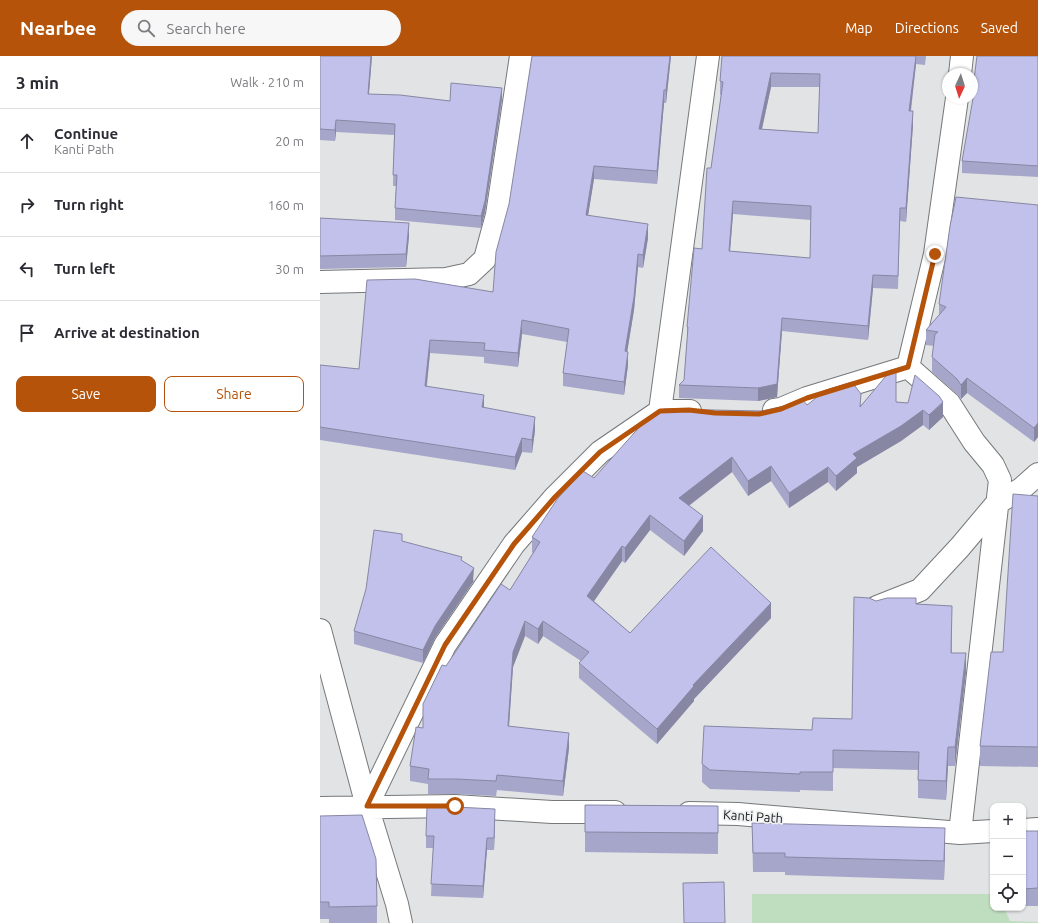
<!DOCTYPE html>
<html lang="en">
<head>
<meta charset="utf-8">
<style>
	:root { --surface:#fff; --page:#f7f7f7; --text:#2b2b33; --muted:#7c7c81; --line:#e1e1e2; --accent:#b45309 }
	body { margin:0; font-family:Ubuntu,sans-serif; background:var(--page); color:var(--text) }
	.controls { position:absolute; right:12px; bottom:12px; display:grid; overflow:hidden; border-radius:8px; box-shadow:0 1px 3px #0004 }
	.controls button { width:36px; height:36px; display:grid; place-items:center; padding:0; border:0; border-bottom:1px solid var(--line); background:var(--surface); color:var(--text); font:20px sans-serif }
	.compass { position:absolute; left:622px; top:12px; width:36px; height:36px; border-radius:50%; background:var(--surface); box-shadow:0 1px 3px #0004; rotate:184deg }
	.stop { position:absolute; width:12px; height:12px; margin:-9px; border:3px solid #b45309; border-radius:50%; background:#fff }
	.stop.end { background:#b45309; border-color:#fff; box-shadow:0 1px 4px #0008 }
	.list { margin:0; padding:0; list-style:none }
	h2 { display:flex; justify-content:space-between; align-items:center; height:52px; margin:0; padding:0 16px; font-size:17px }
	h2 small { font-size:13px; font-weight:400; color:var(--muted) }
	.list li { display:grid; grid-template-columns:26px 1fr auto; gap:12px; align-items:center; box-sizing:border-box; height:64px; padding:0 16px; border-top:1px solid var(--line) }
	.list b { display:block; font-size:15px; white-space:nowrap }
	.list p { margin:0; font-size:13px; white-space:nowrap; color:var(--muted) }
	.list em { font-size:13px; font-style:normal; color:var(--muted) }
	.actions { display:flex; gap:8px; padding:12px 16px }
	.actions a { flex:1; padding:9px 0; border:1px solid var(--accent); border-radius:8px; text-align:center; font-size:14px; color:var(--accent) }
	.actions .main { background:var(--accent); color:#fff }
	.icon { flex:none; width:22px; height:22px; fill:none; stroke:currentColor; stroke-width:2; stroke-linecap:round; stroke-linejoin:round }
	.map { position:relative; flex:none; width:718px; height:867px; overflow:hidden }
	header { display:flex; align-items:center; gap:24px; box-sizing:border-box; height:56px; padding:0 20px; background:var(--accent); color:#fff }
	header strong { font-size:19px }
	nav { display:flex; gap:22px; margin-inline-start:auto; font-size:14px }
	.search { width:280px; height:36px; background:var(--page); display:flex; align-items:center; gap:10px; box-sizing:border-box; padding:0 14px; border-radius:22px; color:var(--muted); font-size:15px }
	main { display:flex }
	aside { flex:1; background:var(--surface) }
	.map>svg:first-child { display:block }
	.green { fill:#bfdebf }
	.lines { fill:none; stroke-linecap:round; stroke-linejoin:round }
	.minor-casing { stroke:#767879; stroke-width:24 }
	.minor { stroke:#fff; stroke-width:22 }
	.wall { fill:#a6a6ca; fill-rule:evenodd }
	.shaded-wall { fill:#8787a4 }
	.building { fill:#c1c1eb; stroke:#8787a4; fill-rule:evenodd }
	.route { stroke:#b45309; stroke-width:5 }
	.labels { text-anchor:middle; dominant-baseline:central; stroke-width:3.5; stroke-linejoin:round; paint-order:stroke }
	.street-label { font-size:13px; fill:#18191a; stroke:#eef0f1 }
</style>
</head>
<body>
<header>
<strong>Nearbee</strong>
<div class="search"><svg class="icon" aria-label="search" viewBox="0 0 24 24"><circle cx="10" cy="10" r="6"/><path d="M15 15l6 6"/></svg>Search here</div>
<nav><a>Map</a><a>Directions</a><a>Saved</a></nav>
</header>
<main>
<aside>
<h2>3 min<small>Walk · 210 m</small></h2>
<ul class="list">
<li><svg class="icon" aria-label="ahead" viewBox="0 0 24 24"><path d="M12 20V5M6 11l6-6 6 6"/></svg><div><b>Continue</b><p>Kanti Path</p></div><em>20 m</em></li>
<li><svg class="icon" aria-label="right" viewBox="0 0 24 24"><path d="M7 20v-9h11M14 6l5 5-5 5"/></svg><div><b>Turn right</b></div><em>160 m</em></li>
<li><svg class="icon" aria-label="left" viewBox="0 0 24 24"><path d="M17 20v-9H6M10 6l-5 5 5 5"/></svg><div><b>Turn left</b></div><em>30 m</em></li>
<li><svg class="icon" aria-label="arrive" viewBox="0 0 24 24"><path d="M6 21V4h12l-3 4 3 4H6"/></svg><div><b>Arrive at destination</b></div></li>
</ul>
<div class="actions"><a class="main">Save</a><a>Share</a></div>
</aside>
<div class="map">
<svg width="718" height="867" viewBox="0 0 718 867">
	<rect width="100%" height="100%" fill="#e1e3e4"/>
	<path class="green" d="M 432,838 L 673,838 L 673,852 L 684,852 L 690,865 L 718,866 L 718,867 L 432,867 Z"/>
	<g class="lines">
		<g class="minor-casing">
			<path id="minor" d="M 640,18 L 642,0
				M 0,226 L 126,223 L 149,218 L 165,203 L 177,159 L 201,0
				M 588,311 L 629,347 L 654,386 L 673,409 L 680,424 L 640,777
				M 454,354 L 461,353 L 487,342 L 588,311 L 615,198 L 637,42
				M 340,355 L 388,0
				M 557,551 L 600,534 L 640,491 L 677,447 L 701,433 L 718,418
				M 0,574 L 47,750 L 77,848 L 81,867
				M 47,750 L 125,589 L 194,488 L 235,441 L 280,396 L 340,355 L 370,355
				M 0,752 L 135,750 L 232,756 L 295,756
				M 369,757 L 418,758 L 640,777 L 673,775
				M 703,774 L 718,773"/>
		</g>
		<use href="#minor" class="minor"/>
	</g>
	<path class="wall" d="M 0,0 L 52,0 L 49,38 L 130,45 L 182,43 L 165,156 L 161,172 L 75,164 L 75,152 L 76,130 L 73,130 L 74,79 L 16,76 L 15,85 L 0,84 Z
		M 351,0 L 346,47 L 344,47 L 337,128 L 274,123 L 268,159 L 328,182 L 323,212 L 318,211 L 314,254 L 307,296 L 308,309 L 304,339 L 243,330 L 243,317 L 247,286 L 202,278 L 198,311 L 164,307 L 164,301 L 110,297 L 107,330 L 164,351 L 215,374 L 212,397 L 202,396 L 195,414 L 0,384 L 0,309 L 39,313 L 173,236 Z
		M 402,0 L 606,0 L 605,9 L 596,8 L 591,55 L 593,69 L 586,166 L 580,165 L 578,233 L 553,232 L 548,284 L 462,275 L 457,341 L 438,345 L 359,342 L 359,329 L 364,324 L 367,284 L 367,271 L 382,193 L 391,112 L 401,39 L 400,39 L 400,25 ZM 451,31 L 500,31 L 498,77 L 442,73 ZM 413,158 L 491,164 L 490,202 L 410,195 Z
		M 718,0 L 718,121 L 642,117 L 642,105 L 654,42 L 653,31 Z
		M 718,149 L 718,381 L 714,386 L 647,337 L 641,343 L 637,338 L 612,316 L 612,301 L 614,290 L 606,289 L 606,274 L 619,259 L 619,248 Z
		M 0,162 L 89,180 L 86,211 L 0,213 Z
		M 576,313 L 576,346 L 588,347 L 623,361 L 609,374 L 603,369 L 581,385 L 537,411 L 537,417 L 516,435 L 508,426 L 469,452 L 451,425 L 428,440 L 412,416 L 369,450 L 383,475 L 364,500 L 330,474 L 305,507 L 302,505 L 274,545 L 310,577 L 451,562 L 374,643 L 374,645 L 337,688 L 259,622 L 259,607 L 261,605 L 223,580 L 218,588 L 205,580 L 193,611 L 189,670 L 249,692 L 243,740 L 177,734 L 176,740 L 136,738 L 108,738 L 108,728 L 90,725 L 90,710 L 103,672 L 126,610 L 190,534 L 213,497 L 212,496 L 212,481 L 274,422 L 442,355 L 487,349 L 541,349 Z
		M 718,440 L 718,711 L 660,710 L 660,690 L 683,596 Z
		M 82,485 L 142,505 L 154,525 L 115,582 L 103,607 L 34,588 L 34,575 Z
		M 556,545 L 596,548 L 632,568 L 632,597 L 646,616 L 635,710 L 628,710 L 626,744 L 598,742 L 598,714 L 513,712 L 513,735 L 480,734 L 480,736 L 390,733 L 382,726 L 382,708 L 532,663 Z
		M 265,749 L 398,770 L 398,798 L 265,796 Z
		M 0,760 L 57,850 L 57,867 L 9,867 L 9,863 L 0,863 Z
		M 175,765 L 174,794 L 167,794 L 163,842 L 111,840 L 113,792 L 106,792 L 106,780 Z
		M 432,767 L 625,790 L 624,824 L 465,819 L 465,816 L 433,816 Z
		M 703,775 L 718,775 L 718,850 L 703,850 Z"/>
	<path class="shaded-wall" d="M 51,0 L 52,0 L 48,49 L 48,38 Z
		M 350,0 L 351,0 L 346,47 L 346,34 Z
		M 596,0 L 596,8 L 589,68 L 589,55 Z
		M 451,17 L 451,31 L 439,86 L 439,73 Z
		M 182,32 L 182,43 L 165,156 L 161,172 L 161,160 Z
		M 344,34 L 344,47 L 337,128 L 337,115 Z
		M 593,55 L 593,69 L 586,166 L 586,152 Z
		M 16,64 L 16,76 L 15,85 L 15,74 Z
		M 274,110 L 274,123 L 266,172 L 266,159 Z
		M 413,145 L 413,158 L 409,208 L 409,195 Z
		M 89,167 L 89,180 L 86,211 L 86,198 Z
		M 328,168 L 328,182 L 323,212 L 323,199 Z
		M 318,198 L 318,211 L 314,254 L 305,309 L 305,295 Z
		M 553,219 L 553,232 L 548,284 L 548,270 Z
		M 462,262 L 462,275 L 457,341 L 438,345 L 438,332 Z
		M 202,264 L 202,278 L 198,311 L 198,297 Z
		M 110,284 L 110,297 L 105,343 L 105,330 Z
		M 308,296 L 308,309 L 304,339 L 304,326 Z
		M 647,322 L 647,337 L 641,343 L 641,329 Z
		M 164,339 L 164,352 L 162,351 Z
		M 623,346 L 623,361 L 609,374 L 609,359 Z
		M 603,354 L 603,369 L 581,385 L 537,411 L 537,417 L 516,435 L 516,420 L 533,398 Z
		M 215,361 L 215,374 L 212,397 L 212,384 Z
		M 718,367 L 718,381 L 714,386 L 714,372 Z
		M 202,382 L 202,396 L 195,414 L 195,401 Z
		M 412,401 L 412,416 L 359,457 L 359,442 Z
		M 451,410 L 451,425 L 428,440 L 428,425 Z
		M 508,411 L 508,426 L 469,452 L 469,437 Z
		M 330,459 L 330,474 L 305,507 L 305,492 Z
		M 383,460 L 383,475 L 364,500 L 364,485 Z
		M 302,490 L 302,505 L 267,555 L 267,540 Z
		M 154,512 L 153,526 L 115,582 L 103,607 L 103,594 L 115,570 Z
		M 451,547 L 451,562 L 374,643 L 374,645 L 337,688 L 337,673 L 373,629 Z
		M 205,565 L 205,580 L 193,611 L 188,685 L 188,670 L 193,596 Z
		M 223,565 L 223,580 L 218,588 L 218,573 Z
		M 646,597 L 646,616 L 635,710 L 635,691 Z
		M 249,677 L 249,692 L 243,740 L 243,725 Z
		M 628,691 L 628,710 L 626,744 L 626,725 Z
		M 175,753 L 175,765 L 174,794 L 174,782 Z
		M 625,772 L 625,790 L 624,824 L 624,805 Z
		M 167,782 L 167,794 L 163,842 L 163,830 Z"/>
	<path class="building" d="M 0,0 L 51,0 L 48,38 L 80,39 L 130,45 L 131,27 L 182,32 L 165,145 L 161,160 L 75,152 L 77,119 L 73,119 L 75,68 L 16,64 L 15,74 L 0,73 Z
		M 212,0 L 350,0 L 346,34 L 344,34 L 337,115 L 274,110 L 266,159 L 328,168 L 323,199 L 318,198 L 314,241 L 305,295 L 308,296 L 304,326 L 243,317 L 249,273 L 202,264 L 198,297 L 164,294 L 165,287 L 110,284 L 105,330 L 164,339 L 162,351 L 215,361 L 212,384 L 202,382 L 195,401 L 0,371 L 0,309 L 39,313 L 47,224 L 95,223 L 173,236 L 176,196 L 189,148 Z
		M 402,0 L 596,0 L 589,55 L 593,55 L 586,152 L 580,152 L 578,220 L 553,219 L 548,270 L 462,262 L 457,328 L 438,332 L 359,329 L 364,324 L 368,271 L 367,271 L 374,192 L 382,193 L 387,112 L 391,112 L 403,26 L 400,25 ZM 451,17 L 500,18 L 498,77 L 439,73 ZM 413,145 L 491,150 L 490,202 L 409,195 Z
		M 657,0 L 718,0 L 718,110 L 642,105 L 655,31 L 653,31 Z
		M 636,141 L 718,149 L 718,367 L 714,372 L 647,322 L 641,329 L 637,323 L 612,301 L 615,278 L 618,276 L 606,274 L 626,251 L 619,248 L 630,170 Z
		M 0,162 L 89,167 L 86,198 L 0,200 Z
		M 576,313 L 576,346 L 588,347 L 595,319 L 619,340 L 623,346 L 609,359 L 603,354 L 581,370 L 533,398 L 537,402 L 516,420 L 508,411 L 469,437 L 451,410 L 428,425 L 412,401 L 359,442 L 383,460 L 364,485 L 330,459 L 305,492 L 302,490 L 267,540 L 310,577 L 391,491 L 451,547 L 373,629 L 374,630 L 337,673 L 259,607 L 269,596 L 223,565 L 218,573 L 205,565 L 193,596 L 188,670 L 249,677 L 243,725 L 177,719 L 176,725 L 136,723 L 108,723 L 109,713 L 90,710 L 96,671 L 103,672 L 103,648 L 122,609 L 126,610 L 181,528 L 190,534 L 220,486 L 212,481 L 238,442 L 263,415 L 274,422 L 323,367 L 344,353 L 442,355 L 464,350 L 482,343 L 487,349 L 506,334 L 532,326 L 541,338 L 540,351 L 571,314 Z
		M 693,438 L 718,440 L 718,691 L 660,690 L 671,596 L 683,596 Z
		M 54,474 L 82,478 L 82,485 L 142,501 L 141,504 L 154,512 L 115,570 L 103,594 L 34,575 L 46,533 Z
		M 534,541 L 549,542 L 556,545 L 567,542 L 596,542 L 596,548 L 632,550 L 631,597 L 646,597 L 635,691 L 628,691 L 626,725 L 598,724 L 599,696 L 513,694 L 513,716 L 480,716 L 480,718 L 390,714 L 382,708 L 384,670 L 492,674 L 493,662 L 532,663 Z
		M 265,749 L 398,750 L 398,777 L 265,776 Z
		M 107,751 L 135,751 L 175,753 L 174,782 L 167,782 L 163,830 L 111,828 L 114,780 L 106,780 Z
		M 42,759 L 56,803 L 57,850 L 9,851 L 9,846 L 0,846 L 0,760 Z
		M 432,767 L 625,772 L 624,805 L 465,801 L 465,797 L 433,797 Z
		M 703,775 L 718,775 L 718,832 L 703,833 Z
		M 404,826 L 405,867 L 364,867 L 363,827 Z"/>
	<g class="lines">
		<path class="route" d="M 135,750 L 47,750 L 125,589 L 194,488 L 235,441 L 280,396 L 340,355 L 369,354 L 395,357 L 439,358 L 461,353 L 487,342 L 588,311 L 615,198"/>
	</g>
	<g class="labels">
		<g class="street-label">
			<text transform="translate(433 760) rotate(4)">Kanti Path</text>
		</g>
	</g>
</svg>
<div class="controls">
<button>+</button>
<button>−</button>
<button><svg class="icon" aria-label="locate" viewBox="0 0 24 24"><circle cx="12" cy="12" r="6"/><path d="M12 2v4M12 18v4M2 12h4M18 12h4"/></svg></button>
</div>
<svg class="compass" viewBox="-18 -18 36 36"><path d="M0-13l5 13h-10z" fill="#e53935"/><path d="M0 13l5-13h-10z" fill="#7c7c81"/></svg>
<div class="stop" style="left:135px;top:750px"></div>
<div class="stop end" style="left:615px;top:198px"></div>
</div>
</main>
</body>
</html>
